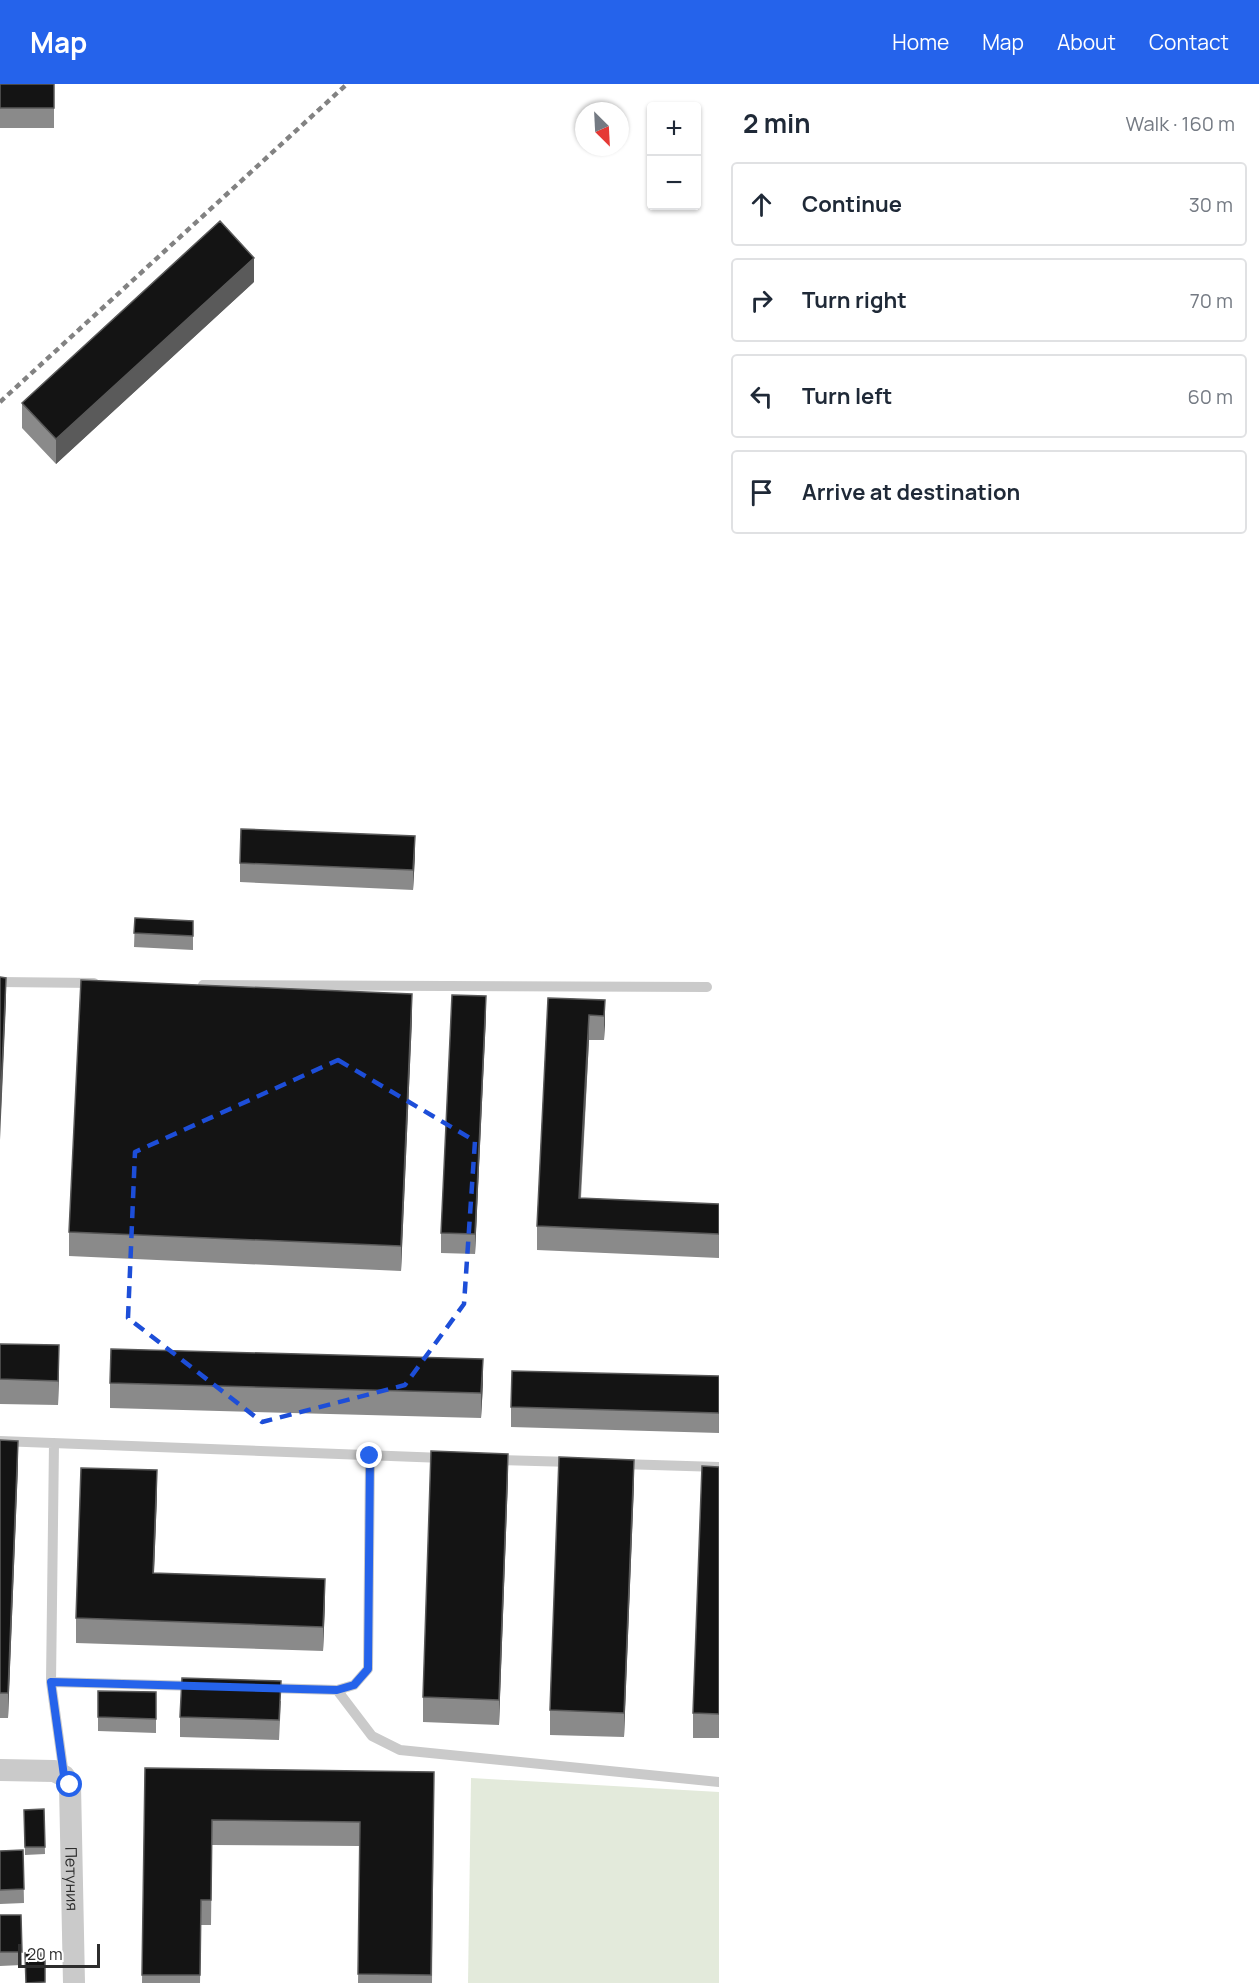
<!DOCTYPE html>
<html lang="en">
<head>
<meta charset="utf-8">
<style>
	:root { --surface:#fff; --page:#f6f6f7; --text:#1f2937; --muted:#747a83; --line:#e0e1e3; --accent:#2563eb }
	body { margin:0; font-family:Manrope,sans-serif; background:var(--page); color:var(--text) }
	.controls { position:absolute; right:18px; top:18px; display:grid; overflow:hidden; border-radius:6px; box-shadow:0 2px 4px #0004 }
	.controls button { width:54px; height:54px; display:grid; place-items:center; padding:0; border:0; border-bottom:2px solid var(--line); background:var(--surface); color:var(--text); font:30px sans-serif }
	.compass { position:absolute; left:575px; top:18px; width:54px; height:54px; border-radius:50%; background:var(--surface); box-shadow:0 2px 4px #0004; rotate:156deg }
	.scale { position:absolute; left:18px; bottom:15px; width:82px; box-sizing:border-box; padding-left:6px; border:3px solid #2d2d2d; border-top:0; font-size:16px; line-height:21px; white-space:nowrap; color:#2d2d2d; -webkit-text-stroke:4px #fff; paint-order:stroke }
	.stop { position:absolute; width:18px; height:18px; margin:-14px; border:4px solid #2563eb; border-radius:50%; background:#fff }
	.stop.end { background:#2563eb; border-color:#fff; box-shadow:0 2px 6px #0008 }
	.list { margin:0; padding:0; list-style:none }
	h2 { display:flex; justify-content:space-between; align-items:center; height:78px; margin:0; padding:0 24px; font-size:26px }
	h2 small { font-size:20px; font-weight:400; color:var(--muted) }
	.list li { display:grid; grid-template-columns:39px 1fr auto; gap:18px; align-items:center; box-sizing:border-box; height:84px; margin:0 12px 12px; padding:0 12px; border:2px solid var(--line); border-radius:6px }
	.list b { display:block; font-size:22px; white-space:nowrap }
	.list em { font-size:20px; font-style:normal; color:var(--muted) }
	.icon { flex:none; width:33px; height:33px; fill:none; stroke:currentColor; stroke-width:2; stroke-linecap:round; stroke-linejoin:round }
	.map { position:relative; flex:none; width:719px; height:1899px; overflow:hidden }
	header { display:flex; align-items:center; gap:36px; box-sizing:border-box; height:84px; padding:0 30px; background:var(--accent); color:#fff }
	header strong { font-size:28px }
	nav { display:flex; gap:33px; margin-inline-start:auto; font-size:21px }
	main { display:flex }
	aside { flex:1; background:var(--surface) }
	.map>svg:first-child { display:block }
	.green { fill:#e3eadb }
	.lines { fill:none; stroke-linecap:round; stroke-linejoin:round }
	.lane { stroke:#cacaca; stroke-width:10 }
	.street { stroke:#cacaca; stroke-width:22 }
	.rail { stroke:#828282; stroke-width:4.5; stroke-dasharray:6 4.5; stroke-linecap:butt }
	.wall { fill:#8a8a8a }
	.shaded-wall { fill:#5a5a5a }
	.building { fill:#141414; stroke:#5a5a5a; stroke-width:1.5 }
	.route { stroke:#2563eb; stroke-width:8 }
	.marked { fill:none; stroke:#1d4ed8; stroke-width:4.5; stroke-dasharray:12 8; stroke-linejoin:round }
	.labels { text-anchor:middle; dominant-baseline:central; stroke-width:6; stroke-linejoin:round; paint-order:stroke }
	.street-label { font-size:16px; fill:#2d2d2d; stroke:#fff }
</style>
</head>
<body>
<header>
<strong>Map</strong>
<nav><a>Home</a><a>Map</a><a>About</a><a>Contact</a></nav>
</header>
<main>
<div class="map">
<svg width="719" height="1899" viewBox="0 0 719 1899">
	<rect width="100%" height="100%" fill="#fff"/>
	<path class="green" d="M 471,1694 L 719,1708 L 719,1899 L 468,1899 Z"/>
	<g class="lines">
		<path class="lane" d="M 0,898 L 94,899
			M 203,901 L 707,903
			M 0,1357 L 443,1374
			M 54,1359 L 51,1598 L 64,1691
			M 495,1376 L 572,1378
			M 621,1380 L 719,1383
			M 51,1598 L 196,1602
			M 269,1604 L 337,1606 L 354,1601 L 368,1585 L 370,1372
			M 337,1606 L 372,1652 L 400,1666 L 719,1698"/>
		<path class="street" id="s1" d="M 0,1686 L 54,1687 L 64,1692 L 70,1701 L 74,1899"/>
		<path class="rail" d="M 0,318 L 347,0"/>
	</g>
	<path class="wall" d="M 0,0 L 54,0 L 54,44 L 0,44 Z
		M 254,198 L 56,380 L 22,344 L 22,319 Z
		M 415,772 L 413,806 L 240,798 L 240,779 Z
		M 135,834 L 193,837 L 193,866 L 134,863 Z
		M 548,914 L 605,916 L 604,956 L 589,956 L 581,1114 L 719,1120 L 719,1174 L 537,1166 L 537,1142 Z
		M 486,932 L 475,1170 L 441,1169 L 441,1149 Z
		M 412,935 L 401,1187 L 69,1172 L 69,1148 Z
		M 0,1260 L 59,1286 L 58,1321 L 0,1320 Z
		M 719,1292 L 719,1349 L 511,1343 L 511,1323 Z
		M 110,1299 L 483,1300 L 481,1334 L 110,1324 Z
		M 0,1356 L 18,1381 L 8,1634 L 0,1634 Z
		M 719,1383 L 719,1654 L 693,1654 L 693,1629 Z
		M 508,1394 L 499,1641 L 423,1638 L 423,1613 Z
		M 634,1400 L 624,1653 L 550,1651 L 550,1626 Z
		M 157,1411 L 154,1489 L 325,1520 L 323,1567 L 76,1559 L 76,1534 Z
		M 98,1607 L 156,1608 L 156,1649 L 98,1647 Z
		M 281,1617 L 279,1656 L 180,1653 L 180,1633 Z
		M 145,1684 L 434,1712 L 432,1899 L 358,1899 L 360,1762 L 212,1761 L 211,1841 L 201,1841 L 200,1899 L 142,1899 Z
		M 44,1725 L 45,1770 L 25,1771 L 24,1726 Z
		M 23,1766 L 24,1819 L 0,1820 L 0,1767 Z
		M 0,1831 L 21,1831 L 22,1881 L 0,1882 Z"/>
	<path class="shaded-wall" d="M 254,174 L 254,198 L 56,380 L 56,355 Z
		M 415,752 L 415,772 L 413,806 L 413,786 Z
		M 6,894 L 6,918 L 0,1056 L 0,1031 Z
		M 412,910 L 412,935 L 401,1187 L 401,1162 Z
		M 486,912 L 486,932 L 475,1170 L 475,1150 Z
		M 605,916 L 605,941 L 604,956 L 604,932 Z
		M 589,931 L 589,956 L 579,1138 L 579,1114 Z
		M 59,1261 L 59,1286 L 58,1321 L 58,1297 Z
		M 483,1275 L 483,1300 L 481,1334 L 481,1309 Z
		M 18,1357 L 18,1381 L 8,1634 L 8,1609 Z
		M 508,1370 L 508,1394 L 499,1641 L 499,1616 Z
		M 634,1376 L 634,1400 L 624,1653 L 624,1629 Z
		M 157,1386 L 157,1411 L 153,1514 L 153,1489 Z
		M 325,1495 L 325,1520 L 323,1567 L 323,1543 Z"/>
	<path class="building" d="M 0,0 L 54,0 L 54,24 L 0,24 Z
		M 220,137 L 254,174 L 56,355 L 22,319 Z
		M 241,745 L 415,752 L 413,786 L 240,779 Z
		M 135,834 L 193,837 L 193,852 L 134,849 Z
		M 0,893 L 6,894 L 0,1031 Z
		M 81,896 L 412,910 L 401,1162 L 69,1148 Z
		M 452,911 L 486,912 L 475,1150 L 441,1149 Z
		M 548,914 L 605,916 L 604,932 L 589,931 L 579,1114 L 719,1120 L 719,1150 L 537,1142 Z
		M 0,1260 L 59,1261 L 58,1297 L 0,1295 Z
		M 111,1265 L 483,1275 L 481,1309 L 110,1299 Z
		M 512,1287 L 719,1292 L 719,1329 L 511,1323 Z
		M 0,1356 L 18,1357 L 8,1609 L 0,1609 Z
		M 431,1367 L 508,1370 L 499,1616 L 423,1613 Z
		M 559,1373 L 634,1376 L 624,1629 L 550,1626 Z
		M 702,1382 L 719,1383 L 719,1630 L 693,1629 Z
		M 81,1384 L 157,1386 L 153,1489 L 325,1495 L 323,1543 L 76,1534 Z
		M 182,1594 L 281,1597 L 279,1636 L 180,1633 Z
		M 98,1607 L 156,1608 L 156,1635 L 98,1633 Z
		M 145,1684 L 434,1688 L 431,1891 L 358,1890 L 360,1738 L 212,1736 L 211,1816 L 201,1816 L 200,1891 L 142,1891 Z
		M 44,1725 L 45,1763 L 25,1763 L 24,1726 Z
		M 23,1766 L 24,1805 L 0,1806 L 0,1767 Z
		M 0,1831 L 21,1831 L 22,1868 L 0,1868 Z
		M 25,1869 L 45,1869 L 45,1898 L 26,1899 Z"/>
	<g class="lines">
		<path class="route" d="M 70,1701 L 64,1692 L 51,1598 L 337,1606 L 354,1601 L 368,1585 L 370,1372"/>
	</g>
	<path class="marked" d="M 338,976 L 475,1057 L 464,1220 L 405,1301 L 262,1338 L 128,1234 L 135,1068 Z"/>
	<g class="labels">
		<g class="street-label">
			<text stroke="none"><textPath href="#s1" startOffset="170">Петуния</textPath></text>
		</g>
	</g>
</svg>
<div class="controls">
<button>+</button>
<button>−</button>
</div>
<svg class="compass" viewBox="-18 -18 36 36"><path d="M0-13l5 13h-10z" fill="#e53935"/><path d="M0 13l5-13h-10z" fill="#747a83"/></svg>
<div class="scale">20 m</div>
<div class="stop" style="left:70px;top:1701px"></div>
<div class="stop end" style="left:370px;top:1372px"></div>
</div>
<aside>
<h2>2 min<small>Walk · 160 m</small></h2>
<ul class="list">
<li><svg class="icon" aria-label="ahead" viewBox="0 0 24 24"><path d="M12 20V5M6 11l6-6 6 6"/></svg><div><b>Continue</b></div><em>30 m</em></li>
<li><svg class="icon" aria-label="right" viewBox="0 0 24 24"><path d="M7 20v-9h11M14 6l5 5-5 5"/></svg><div><b>Turn right</b></div><em>70 m</em></li>
<li><svg class="icon" aria-label="left" viewBox="0 0 24 24"><path d="M17 20v-9H6M10 6l-5 5 5 5"/></svg><div><b>Turn left</b></div><em>60 m</em></li>
<li><svg class="icon" aria-label="arrive" viewBox="0 0 24 24"><path d="M6 21V4h12l-3 4 3 4H6"/></svg><div><b>Arrive at destination</b></div></li>
</ul>
</aside>
</main>
</body>
</html>
